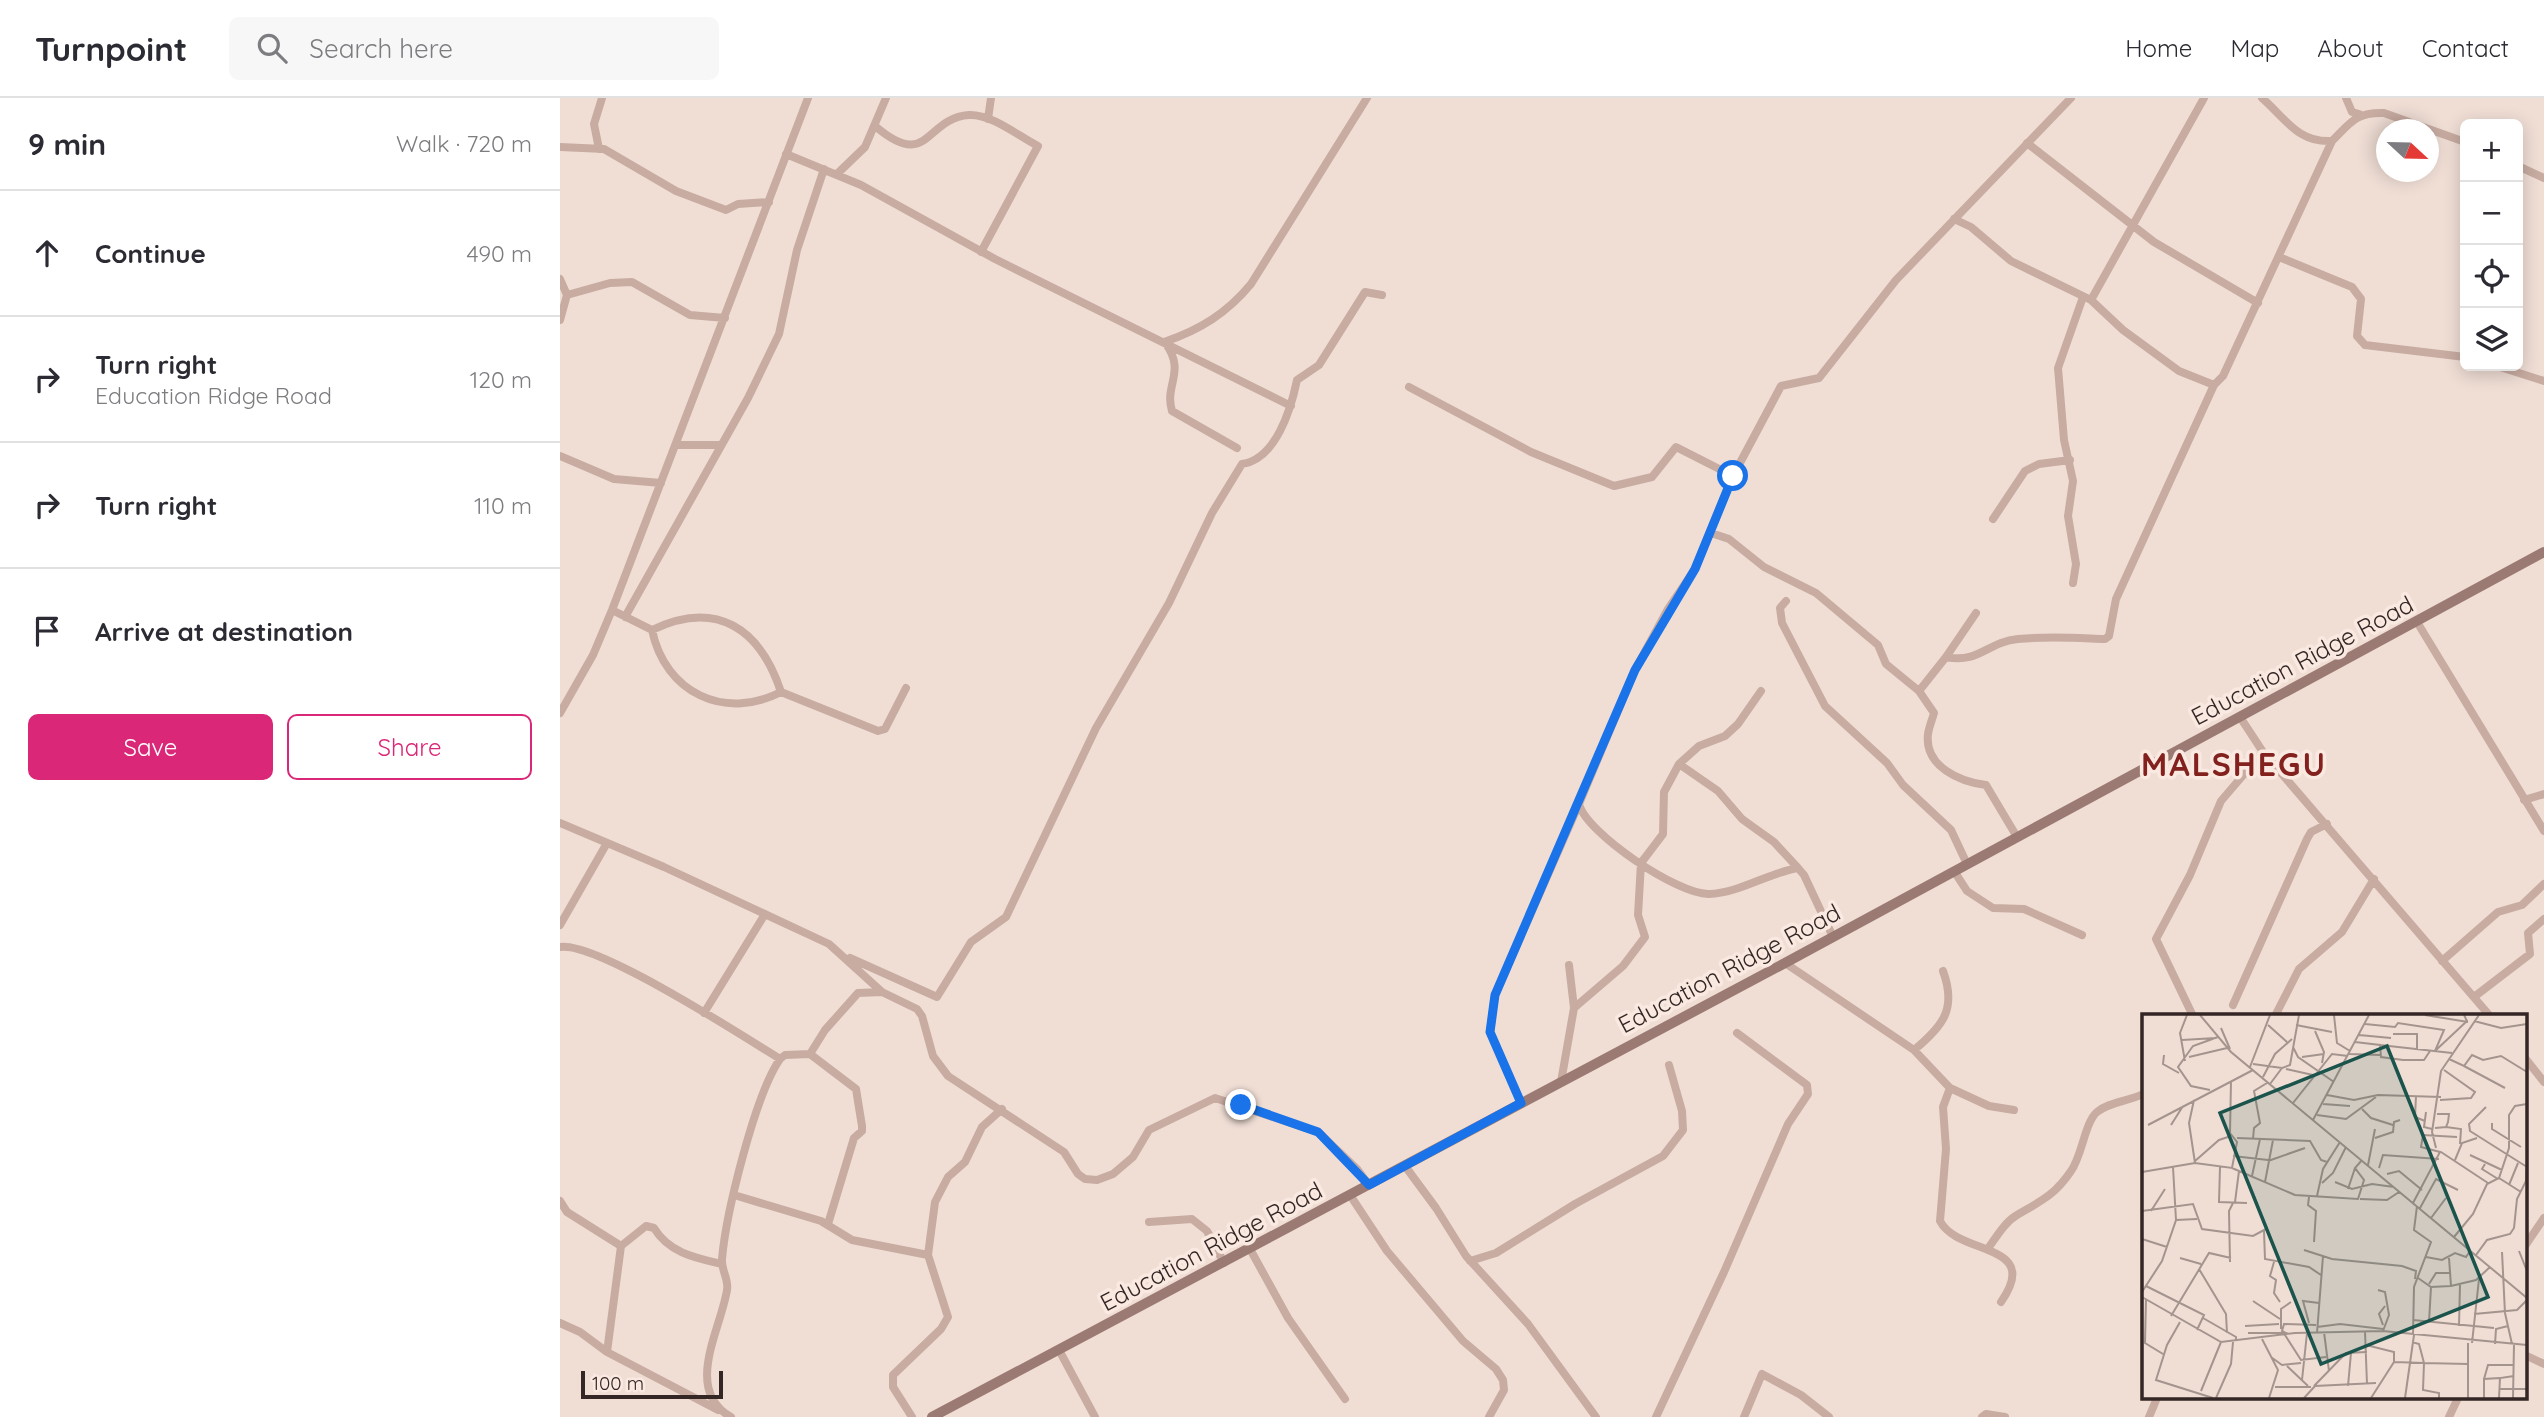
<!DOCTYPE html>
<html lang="en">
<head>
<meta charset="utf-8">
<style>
	:root { --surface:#fff; --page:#f7f7f7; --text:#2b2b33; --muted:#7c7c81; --line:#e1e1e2; --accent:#db2777 }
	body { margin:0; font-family:Quicksand,sans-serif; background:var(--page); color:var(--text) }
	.controls { position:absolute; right:21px; top:21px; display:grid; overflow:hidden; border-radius:10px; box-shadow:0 4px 18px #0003 }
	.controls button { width:63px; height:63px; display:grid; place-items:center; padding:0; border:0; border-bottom:2px solid var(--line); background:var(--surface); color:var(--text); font:35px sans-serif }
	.compass { position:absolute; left:1816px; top:21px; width:63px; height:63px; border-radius:50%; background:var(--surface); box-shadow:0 4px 18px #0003; rotate:112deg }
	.scale { position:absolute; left:21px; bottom:18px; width:142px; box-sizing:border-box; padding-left:7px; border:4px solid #332624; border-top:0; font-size:19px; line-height:24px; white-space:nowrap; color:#332624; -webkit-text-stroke:5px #f9e9e1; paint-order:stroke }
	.stop { position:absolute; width:21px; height:21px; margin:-16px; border:5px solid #1a73e8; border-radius:50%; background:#fff }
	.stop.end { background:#1a73e8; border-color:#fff; box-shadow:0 2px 7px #0008 }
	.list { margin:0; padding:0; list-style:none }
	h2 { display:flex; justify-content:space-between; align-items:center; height:91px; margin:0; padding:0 28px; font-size:30px }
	h2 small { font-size:23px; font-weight:400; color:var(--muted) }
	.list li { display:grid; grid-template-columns:46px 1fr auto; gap:21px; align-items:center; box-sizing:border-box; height:126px; padding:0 28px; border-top:2px solid var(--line) }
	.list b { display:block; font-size:26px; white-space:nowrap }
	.list p { margin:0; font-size:23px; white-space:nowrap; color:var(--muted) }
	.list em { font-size:23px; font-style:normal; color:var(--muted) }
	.actions { display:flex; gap:14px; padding:21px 28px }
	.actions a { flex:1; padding:16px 0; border:2px solid var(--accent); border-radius:10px; text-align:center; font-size:24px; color:var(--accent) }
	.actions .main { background:var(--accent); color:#fff }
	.icon { flex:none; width:38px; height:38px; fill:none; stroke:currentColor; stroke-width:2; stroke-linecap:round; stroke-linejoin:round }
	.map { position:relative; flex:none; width:1984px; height:1319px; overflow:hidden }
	header { display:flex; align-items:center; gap:42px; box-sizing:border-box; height:98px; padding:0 35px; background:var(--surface); border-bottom:2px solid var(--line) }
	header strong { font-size:33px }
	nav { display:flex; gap:38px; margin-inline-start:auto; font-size:24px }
	.search { width:490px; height:63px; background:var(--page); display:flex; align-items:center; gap:18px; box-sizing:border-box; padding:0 24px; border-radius:10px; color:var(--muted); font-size:26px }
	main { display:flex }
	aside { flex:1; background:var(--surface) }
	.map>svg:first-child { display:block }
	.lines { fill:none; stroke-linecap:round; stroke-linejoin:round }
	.street { stroke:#c8aca2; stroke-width:8 }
	.secondary { stroke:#9b7a73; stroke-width:10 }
	.route { stroke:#1a73e8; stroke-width:9 }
	.labels { text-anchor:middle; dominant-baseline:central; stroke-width:7; stroke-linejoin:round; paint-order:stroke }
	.street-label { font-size:24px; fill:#332624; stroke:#f9e9e1 }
	.district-label { font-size:32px; font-weight:bold; letter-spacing:2px; fill:#82211d; stroke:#f9e9e1 }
	.inset-road { fill:none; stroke:#a4948e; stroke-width:2 }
	.view { fill:#1a544c; fill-opacity:0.15; stroke:#1a544c; stroke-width:3.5 }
	.inset-edge { fill:none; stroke:#332624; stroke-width:3.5 }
</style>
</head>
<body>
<header>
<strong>Turnpoint</strong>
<div class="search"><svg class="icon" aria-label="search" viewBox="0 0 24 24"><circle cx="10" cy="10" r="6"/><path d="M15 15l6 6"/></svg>Search here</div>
<nav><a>Home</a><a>Map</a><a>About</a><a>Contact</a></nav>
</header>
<main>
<aside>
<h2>9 min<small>Walk · 720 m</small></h2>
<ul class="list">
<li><svg class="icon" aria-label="ahead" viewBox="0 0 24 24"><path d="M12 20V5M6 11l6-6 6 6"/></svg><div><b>Continue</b></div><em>490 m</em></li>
<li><svg class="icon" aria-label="right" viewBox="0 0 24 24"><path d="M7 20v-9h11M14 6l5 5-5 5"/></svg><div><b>Turn right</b><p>Education Ridge Road</p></div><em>120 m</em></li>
<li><svg class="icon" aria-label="right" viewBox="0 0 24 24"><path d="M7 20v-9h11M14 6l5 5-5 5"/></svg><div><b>Turn right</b></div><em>110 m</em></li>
<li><svg class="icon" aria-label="arrive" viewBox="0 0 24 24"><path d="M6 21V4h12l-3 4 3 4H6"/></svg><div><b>Arrive at destination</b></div></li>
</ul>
<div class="actions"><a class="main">Save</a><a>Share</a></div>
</aside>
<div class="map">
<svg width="1984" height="1319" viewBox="0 0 1984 1319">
	<rect width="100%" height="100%" fill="#f0ded5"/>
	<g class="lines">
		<path class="street" d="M 1702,0 C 1726,21 1738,45 1772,43 C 1791,24 1796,14 1824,15 L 1905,44
			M 1786,0 L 1792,14 L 1799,16
			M 428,21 L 431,0
			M 315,28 C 369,74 365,20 409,17 C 432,16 458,38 478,48 L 421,154
			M 1467,45 L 1594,144 L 1698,205
			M 0,49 L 44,51 L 116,93 L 166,112 L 178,106 L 209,104
			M 39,51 L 34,26 L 42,0
			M 226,56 L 301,87 L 435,161 L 731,308
			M 1958,68 L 1984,80
			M 277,76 L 305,49 L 326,0
			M 1394,121 L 1411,129 L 1451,163 L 1531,202 L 1563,232 L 1619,273 L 1654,287
			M 1719,159 L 1792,189 L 1801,201 L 1797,238 L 1805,247 L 1905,259
			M 0,181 L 7,197 L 0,222
			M 7,197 L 50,185 L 72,184 L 130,217 L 165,220
			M 1531,202 L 1644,0
			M 604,244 C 640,232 667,215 691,186 L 807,0
			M 606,246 C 626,274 604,287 612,313 L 677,350
			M 1937,268 L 1984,283
			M 849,289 L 971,354 L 1054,388 L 1092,379 L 1116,349 L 1173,378
			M 116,347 L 161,347
			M 0,358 L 54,381 L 101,385
			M 1433,421 L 1465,373 L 1479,366 L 1510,362
			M 1151,435 L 1169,441 L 1204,469 L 1256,495 L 1318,547 L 1326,566 L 1359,593 L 1374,615 C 1372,622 1369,629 1368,636 C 1364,669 1401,684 1426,687 L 1457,739
			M 1513,485 L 1516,466 L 1508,418 L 1513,383 L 1504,342 L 1498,270 L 1523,199
			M 1226,503 L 1220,510 L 1222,525 L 1265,608 L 1327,665 L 1343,687 L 1391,732 L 1407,766
			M 52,512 L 92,532
			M 65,519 L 188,300 L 219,236 L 237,152 L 264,71
			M 1857,524 L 1984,733
			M 92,532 C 156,501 200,530 221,594 L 318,633 L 325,631 L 346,590
			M 92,532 C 105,595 165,623 221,594
			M 1386,559 L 1416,515
			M 1359,593 L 1386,559 C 1419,566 1427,544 1458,541 C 1487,538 1516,540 1545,541 L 1549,538 L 1556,501 L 1654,287 L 1663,278 L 1772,43
			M 0,615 L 33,557 L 52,512 L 248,0
			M 1680,619 L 1703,654 L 1930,918
			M 1119,666 L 1158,693 L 1182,721 L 1214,744 L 1238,770
			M 1964,702 L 1984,696
			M 0,725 L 104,769 L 269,846 L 322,894 L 357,911 L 362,918 L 373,958 L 388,978 L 504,1054 L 518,1076 L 525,1081 L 537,1082 L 553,1076 L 573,1059 L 589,1032 L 655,1000 L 758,1034 L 797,1071 L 809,1087
			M 1394,773 L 1407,793 L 1433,810 L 1464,811 L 1522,837
			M 0,827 L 47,745
			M 1273,839 L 1244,777 L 1238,770 C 1208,775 1179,795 1149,796 C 1118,797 1026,735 1019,706 L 1075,572 L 1108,511 L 1135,471 L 1173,378 L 1221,288 L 1259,280 L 1336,182 L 1511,0
			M 0,849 C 36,843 183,938 220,961
			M 290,860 L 377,899 L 411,844 L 446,819 L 536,630 L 609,505 L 652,415 L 682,366 C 716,361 731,311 737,282 L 759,267 L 805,194 L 822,197
			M 1882,863 L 1938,814 L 1962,807 L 1984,786
			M 1225,865 L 1354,952 L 1390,990 L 1429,1008 L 1454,1012
			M 1009,867 L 1014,910
			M 1914,899 L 1970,856 L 1968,835 L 1984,821
			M 1673,907 L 1747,741 L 1751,734 L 1767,726
			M 144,915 L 205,816
			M 1633,918 L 1596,841 L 1630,777 L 1661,703 L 1703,654
			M 1715,918 L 1739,871 L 1782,834 L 1814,781
			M 1354,952 C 1383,928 1397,911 1383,873
			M 250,956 L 296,991 L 302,1028 L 302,1033 L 294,1040 L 268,1126
			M 1965,960 L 1984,984
			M 1001,984 L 1014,910 L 1063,868 L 1085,839 L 1078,817 L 1081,765 L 1103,736 L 1104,694 L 1119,666 L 1139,648 L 1165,638 L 1178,626 L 1201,593
			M 1390,990 L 1383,1009 L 1386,1051 L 1380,1123 C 1398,1158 1483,1144 1441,1204
			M 961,1005 L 930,934 L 935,897 L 1019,706
			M 845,1068 L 876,1110 L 906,1158 L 968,1226 L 1036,1319
			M 174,1097 L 261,1123 L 292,1142 L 368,1157
			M 790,1097 L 827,1153 L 903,1243 L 936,1271 L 943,1282 L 944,1292 L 929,1319
			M 0,1103 L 7,1114 L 61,1148 L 86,1128 L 94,1130 C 109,1155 136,1160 162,1166
			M 589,1124 L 632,1121 L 647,1133 L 664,1165
			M 1965,1148 L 1984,1120
			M 1429,1149 C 1437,1138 1445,1124 1457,1117 C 1481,1103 1495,1097 1511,1073 C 1522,1058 1525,1024 1537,1014 C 1549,1004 1569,1003 1583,996
			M 690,1151 L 728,1220 L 785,1301
			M 910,1163 L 936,1155 L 1015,1106 L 1103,1058 L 1123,1032 L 1122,1013 L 1109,967
			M 0,1225 L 20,1234 L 47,1254 L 158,1312
			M 499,1252 L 535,1319
			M 47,1254 L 61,1148
			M 1965,1257 L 1984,1266
			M 171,1319 C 123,1292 161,1231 167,1192 C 169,1181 161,1172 162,1161 C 166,1115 195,997 220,961 L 225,957 L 250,956 L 265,932 L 298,895 L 322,894
			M 352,1319 L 333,1289 L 333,1277 L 381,1231 L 388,1219 L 368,1157 L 375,1104 L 388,1079 L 405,1064 L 422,1029 L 442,1011
			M 1096,1319 L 1164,1174 L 1228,1026 L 1248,996 L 1247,987 L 1177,935
			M 1184,1319 L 1202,1276 L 1241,1297 L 1269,1319
			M 1422,1319 L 1426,1316 L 1445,1319
			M 1589,1319 L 1597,1300
			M 1889,1319 L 1898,1300"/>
		<path class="secondary" d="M 372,1319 L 1225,865 L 1984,454"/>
	</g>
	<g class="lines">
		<path class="route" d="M 681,1007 L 758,1034 L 809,1087 L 961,1005 L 930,934 L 935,897 L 1075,572 L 1135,471 L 1173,378"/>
	</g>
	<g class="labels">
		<g class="street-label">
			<text transform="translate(1742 562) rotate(-28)">Education Ridge Road</text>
			<text transform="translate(1169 870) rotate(-28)">Education Ridge Road</text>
			<text transform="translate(651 1148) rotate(-28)">Education Ridge Road</text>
		</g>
		<g class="district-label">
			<text x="1674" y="666">MALSHEGU</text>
		</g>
	</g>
	<g transform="translate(1582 916)">
		<rect width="385" height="385" fill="#f0ded5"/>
		<path class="inset-road" d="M 58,1 L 89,38 L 385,284M 192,1 L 195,29 L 208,37M 283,1 L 326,8M 332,7 L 359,14 L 385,10M 223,10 L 253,13 L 256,9 L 302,16 L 293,37M 126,11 L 145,28M 154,11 L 190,18M 79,14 L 88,35M 173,17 L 182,38 L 180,49M 251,20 L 275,20 L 275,35M 217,21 L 249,24M 40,26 L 74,24M 213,28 L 238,31 L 239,43 L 261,46 L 282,46 L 288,37M 238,31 L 310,39M 151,33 L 156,43 L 192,68M 294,36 L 325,7 L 322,1M 207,40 L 238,41M 22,41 L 21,50 L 37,59M 47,43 L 85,34M 160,43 L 182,40M 307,45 L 322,52 L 330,41 L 341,46 L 359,42 L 385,58M 43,47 L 38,19 L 45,1M 111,50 L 140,54M 322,52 L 363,74M 108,53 L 128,1M 144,55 L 171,61M 121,63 L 133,40 L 150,25M 128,70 L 140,54 L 148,51 L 157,1M 68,76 L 49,72 L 36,53 L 51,32 L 76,23M 185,81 L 212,86 L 236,81 L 299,83M 274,82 L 273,103 L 283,107M 52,86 L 47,109 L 53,149M 298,86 L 329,84 L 333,78 L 302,56M 151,89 L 190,40 L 206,42M 181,90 L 208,92M 344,93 L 327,110 L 328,117 L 385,153M 220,95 L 229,104 L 251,111M 284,98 L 282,113 L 290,115M 175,101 L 204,105 L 234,83M 171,106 L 227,1M 350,109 L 350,115 L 379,133M 6,111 L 111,56M 29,111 L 41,92M 304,113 L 319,115 L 318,130M 293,114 L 304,113 L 306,108 L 307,100 L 295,100M 95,124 L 168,127 L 179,146 L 185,148M 233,124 L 251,118 L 252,108 L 258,106M 111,125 L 112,114 L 118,109 L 112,77 L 125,69M 294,134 L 290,118 L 299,57 L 337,1M 299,138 L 346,169M 328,141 L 360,156M 91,142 L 126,146M 313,146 L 320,129 L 335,124M 53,147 L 77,126 L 89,122M 126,147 L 163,134M 343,150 L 340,155 L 356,165M 226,151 L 233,115M 78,153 L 77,188 L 105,189M 90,154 L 153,181 L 216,185 L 222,166 L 213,154 L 220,146M 237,154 L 241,141 L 297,145M 0,158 L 53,149 L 90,154 L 95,128 L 88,119 L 89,67M 245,160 L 257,157 L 280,176M 110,162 L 118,125M 357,164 L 379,178M 123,168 L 131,126M 193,168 L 210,175 L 230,170 L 252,173M 180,169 L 191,159 L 204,133M 367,171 L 376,149M 206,175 L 213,154M 175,182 L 181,155 L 198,128M 167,183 L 166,191 L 174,197 L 172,228M 218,185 L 245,186 L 257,178M 93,188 L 97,157M 271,189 L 298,138 L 279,133 L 281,121 L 315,123M 278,194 L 294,165 L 316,176M 0,197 L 51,190 L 60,215 L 111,222 L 124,215M 9,197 L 23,175M 289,204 L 304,184M 34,206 L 55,205M 122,217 L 123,245 L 167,253 L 179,261M 312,223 L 331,200 L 345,170 L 357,164 L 367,134 L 367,101 L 373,92 L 385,90M 0,225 L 25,233M 162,236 L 190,245 L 260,252 L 274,257 L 273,265M 377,237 L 385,257M 360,238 L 363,299 L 370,330M 334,241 L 345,226 L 368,220 L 372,214 L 375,185 L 384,167 L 385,142M 284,243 L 300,246 L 313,239 L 324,243 L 328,237M 38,244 L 59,250M 307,244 L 309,272M 88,248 L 87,197 L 91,189M 132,248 L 128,262 L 134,266 L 132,279 L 138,288M 57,255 L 84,300 L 85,319M 276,264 L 289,273 L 309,272 L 334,266 L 348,253M 287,270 L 294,259 L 308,259M 4,272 L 62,301 L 55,316M 236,276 L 243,278 L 247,301 L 241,317M 0,278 L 20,247 L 34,206 L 31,153M 0,283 L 79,328 L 153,319 L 241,317 L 385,331M 4,285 L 3,329 L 21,340M 111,287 L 138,305M 332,300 L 375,296 L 385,286M 29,302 L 67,239 L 89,244M 61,304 L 94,323 L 94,327M 271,306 L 352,314M 38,308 L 25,331 L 14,366 L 71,384M 287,308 L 289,273M 167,309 L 161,287 L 177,289M 241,311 L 237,300 L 243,292M 103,312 L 137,310M 317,312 L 318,270M 175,313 L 198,310 L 241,315M 139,315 L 139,295 L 149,288M 182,318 L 187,357M 223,318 L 225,370M 106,319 L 142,319M 175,319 L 181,242M 146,320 L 140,317 L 142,310 L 174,311M 143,321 L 159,346 L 184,343M 271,321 L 272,273 L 289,228 L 272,216 L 275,192M 120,325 L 136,356 L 127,384M 330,329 L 337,265M 353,330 L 354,315 L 366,312M 224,331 L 252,338 L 252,348M 129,343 L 140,351 L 159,349M 145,352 L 166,372M 342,365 L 346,351 L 372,351M 160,366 L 165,319M 172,372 L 204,339 L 225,338M 206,372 L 209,339M 133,373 L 169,373M 357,375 L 385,375M 59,377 L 79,328M 74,384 L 89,350 L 91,328M 162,384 L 173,372 L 234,369M 229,384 L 252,348 L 282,349 L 277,330 L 270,328M 263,384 L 272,321M 297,384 L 297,379 L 281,376 L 282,349 L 326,350M 326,384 L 326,329M 342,384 L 342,365 L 358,364M 357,384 L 358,364 L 372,362M 371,384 L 372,330"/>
		<path class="view" d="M 245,32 L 346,283 L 179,350 L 78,99 Z"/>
		<rect width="385" height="385" class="inset-edge"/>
	</g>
</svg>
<div class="controls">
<button>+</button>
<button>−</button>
<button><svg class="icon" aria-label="locate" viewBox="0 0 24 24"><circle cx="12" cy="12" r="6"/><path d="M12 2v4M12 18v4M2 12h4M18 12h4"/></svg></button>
<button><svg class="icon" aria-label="layers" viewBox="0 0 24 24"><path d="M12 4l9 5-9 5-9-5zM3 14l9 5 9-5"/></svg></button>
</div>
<svg class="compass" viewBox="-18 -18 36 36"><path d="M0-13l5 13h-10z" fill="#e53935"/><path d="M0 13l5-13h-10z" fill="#7c7c81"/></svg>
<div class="scale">100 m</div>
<div class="stop" style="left:1173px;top:378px"></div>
<div class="stop end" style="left:681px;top:1007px"></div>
</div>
</main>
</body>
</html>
